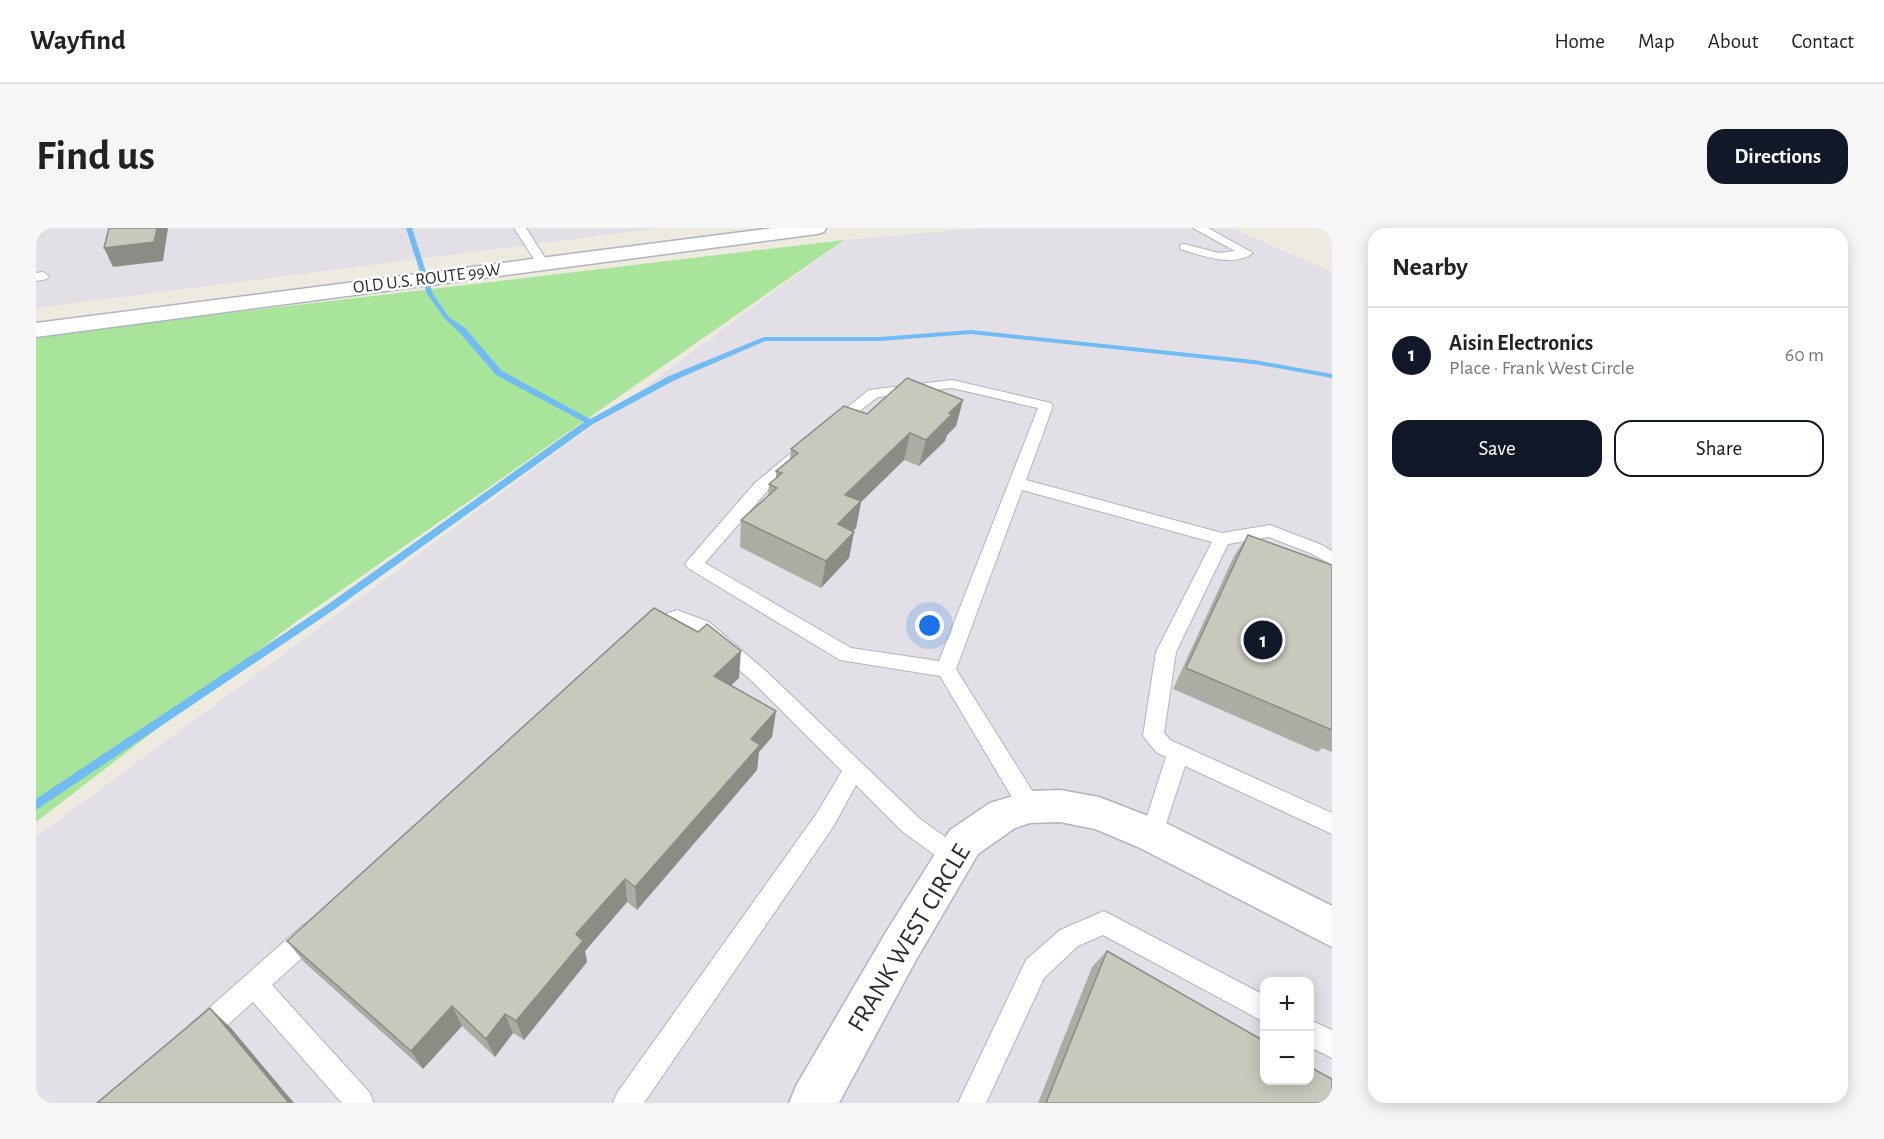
<!DOCTYPE html>
<html lang="en">
<head>
<meta charset="utf-8">
<style>
	:root { --surface:#fff; --page:#f6f6f6; --text:#222; --muted:#767676; --line:#e0e0e0; --accent:#111827 }
	body { margin:0; font-family:"Alegreya Sans",sans-serif; background:var(--page); color:var(--text) }
	.controls { position:absolute; right:18px; bottom:18px; display:grid; overflow:hidden; border-radius:12px; box-shadow:0 3px 15px #0003 }
	.controls button { width:54px; height:54px; display:grid; place-items:center; padding:0; border:0; border-bottom:2px solid var(--line); background:var(--surface); color:var(--text); font:30px sans-serif }
	.you { position:absolute; left:894px; top:398px; width:21px; height:21px; margin:-15px; border:4px solid #fff; border-radius:50%; background:#1a73e8; box-shadow:0 0 0 9px #1a73e833 }
	.badge { display:grid; place-items:center; width:39px; height:39px; border-radius:50%; background:var(--accent); color:#fff; font-size:20px; font-weight:700 }
	.pin { position:absolute; translate:-50% -50%; border:3px solid #fff; box-shadow:0 2px 6px #0006 }
	.list { margin:0; padding:0; list-style:none }
	h2 { display:flex; justify-content:space-between; align-items:center; height:78px; margin:0; padding:0 24px; font-size:26px }
	h2 small { font-size:20px; font-weight:400; color:var(--muted) }
	.list li { display:grid; grid-template-columns:39px 1fr auto; gap:18px; align-items:center; box-sizing:border-box; height:96px; padding:0 24px; border-top:2px solid var(--line) }
	.list b { display:block; font-size:22px; white-space:nowrap }
	.list p { margin:0; font-size:20px; white-space:nowrap; color:var(--muted) }
	.list em { font-size:20px; font-style:normal; color:var(--muted) }
	.actions { display:flex; gap:12px; padding:18px 24px }
	.actions a { flex:1; padding:14px 0; border:2px solid var(--accent); border-radius:18px; text-align:center; font-size:21px; color:var(--accent) }
	.actions .main { background:var(--accent); color:#fff }
	.map { position:relative; flex:none; width:1296px; height:875px; overflow:hidden; border-radius:18px }
	header { display:flex; align-items:center; gap:36px; box-sizing:border-box; height:84px; padding:0 30px; background:var(--surface); border-bottom:2px solid var(--line) }
	header strong { font-size:28px }
	nav { display:flex; gap:33px; margin-inline-start:auto; font-size:21px }
	.intro { display:flex; align-items:center; justify-content:space-between; box-sizing:border-box; height:144px; padding:0 36px }
	h1 { margin:0; font-size:42px }
	.button { padding:15px 27px; border-radius:18px; background:var(--accent); color:#fff; font-size:21px; font-weight:700 }
	main { display:flex; gap:36px; padding:0 36px }
	aside { flex:1; background:var(--surface); border-radius:18px; box-shadow:0 3px 15px #0003 }
	.map>svg:first-child { display:block }
	.industrial { fill:#e2dfe7; fill-rule:evenodd }
	.green { fill:#a8e59a }
	.lines { fill:none; stroke-linecap:round; stroke-linejoin:round }
	.stream { fill:#70bbf2; fill-rule:evenodd }
	.service-casing { stroke:#b2b2c0; stroke-width:2 }
	.minor-casing { stroke:#b2b2c0; stroke-width:3 }
	.secondary-casing { stroke:#b2b2c0; stroke-width:3 }
	.service { fill:#fff; fill-rule:evenodd }
	.minor { fill:#fff; fill-rule:evenodd }
	.secondary { fill:#fff; fill-rule:evenodd }
	.wall { fill:#adaca3 }
	.shaded-wall { fill:#8d8c84 }
	.building { fill:#c9c8bd; stroke:#8d8c84; stroke-width:1.5 }
	.labels { text-anchor:middle; dominant-baseline:central; stroke-width:5; stroke-linejoin:round; paint-order:stroke }
	.far-street-label { font-size:18px; fill:#2c2c2c; stroke:#fff }
	.near-street-label { font-size:26px; fill:#2c2c2c; stroke:#fff }
</style>
</head>
<body>
<header>
<strong>Wayfind</strong>
<nav><a>Home</a><a>Map</a><a>About</a><a>Contact</a></nav>
</header>
<div class="intro"><h1>Find us</h1><a class="button">Directions</a></div>
<main>
<div class="map">
<svg width="1296" height="875" viewBox="0 0 1296 875">
	<rect width="100%" height="100%" fill="#eeeadf"/>
	<path class="industrial" d="M 0,0 L 624,0 L 0,80 Z
		M 948,0 L 1195,0 L 1296,44 L 1296,171 L 1293,172 L 1296,174 L 1296,875 L 0,875 L 0,609 L 808,12 ZM 1228,754 L 1274,754 L 1274,852 L 1228,852 Z"/>
	<path class="green" d="M 808,12 L 261,393 L 0,594 L 0,108 Z"/>
	<g class="lines">
		<path class="stream" d="M 370,0 L 376,0 L 397,66 L 413,89 L 429,100 L 466,143 L 554,191 L 633,148 L 728,109 L 844,109 L 935,102 L 1218,132 L 1296,146 L 1296,150 L 1218,136 L 935,106 L 844,113 L 729,113 L 639,152 L 557,196 L 299,381 L 0,582 L 0,571 L 291,377 L 548,194 L 460,147 L 423,104 L 409,91 L 391,66 Z"/>
		<g class="service-casing">
			<path id="service" d="M 478,0 L 490,0 L 513,36 L 511,39 L 503,39 Z
				M 1157,0 L 1172,0 L 1217,25 C 1198,40 1164,27 1144,21 L 1144,17 L 1148,16 L 1183,25 L 1199,23 Z
				M 7,44 L 13,48 L 11,51 L 0,53 L 0,45 Z
				M 916,152 L 1015,175 L 1017,178 L 990,252 L 1186,305 L 1234,297 L 1286,317 L 1296,323 L 1296,337 L 1274,325 L 1233,309 L 1192,316 L 1140,424 L 1128,505 L 1134,512 L 1296,585 L 1296,606 L 1149,538 L 1124,614 L 1116,617 L 1108,614 L 1105,607 L 1130,529 L 1120,524 L 1107,508 L 1120,424 L 1176,314 L 986,262 L 920,441 L 1002,572 L 1005,579 L 1002,586 L 994,589 L 986,586 L 904,448 L 804,432 L 652,340 L 649,336 L 652,332 L 719,255 L 755,225 L 765,225 L 768,228 L 765,231 L 731,263 L 669,335 L 815,420 L 903,433 L 1002,180 L 916,160 L 842,169 L 801,200 L 796,201 L 789,197 L 833,162 Z
				M 641,382 L 673,394 L 731,444 L 883,590 L 927,622 L 931,629 L 927,636 L 919,639 L 911,636 L 867,604 L 820,557 L 797,599 L 608,875 L 577,875 L 581,865 L 781,585 L 806,543 L 717,454 L 659,404 L 641,396 L 613,406 L 606,404 L 604,399 L 606,394 Z
				M 1068,683 L 1228,767 L 1228,794 L 1067,707 L 1042,718 L 1008,750 L 950,875 L 922,875 L 990,732 L 1024,702 Z
				M 276,693 L 285,697 L 288,705 L 285,713 L 236,757 L 334,865 L 338,875 L 306,875 L 217,774 L 173,814 L 164,818 L 155,814 L 151,805 L 155,796 L 267,697 Z
				M 1274,792 L 1296,802 L 1296,830 L 1274,819 Z"/>
		</g>
		<g class="minor-casing">
			<path id="minor" d="M 1024,562 L 1063,569 L 1130,595 L 1296,678 L 1296,719 L 1102,619 L 1059,601 L 1024,594 L 994,595 L 979,600 L 942,626 L 880,732 L 803,875 L 753,875 L 760,858 L 850,704 L 914,602 L 954,575 L 994,563 Z"/>
		</g>
		<g class="secondary-casing">
			<path id="secondary" d="M 737,0 L 790,0 L 788,4 L 781,6 L 0,109 L 0,95 Z"/>
		</g>
		<use href="#service" class="service"/>
		<use href="#minor" class="minor"/>
		<use href="#secondary" class="secondary"/>
	</g>
	<path class="wall" d="M 927,172 L 920,198 L 911,207 L 909,213 L 883,238 L 868,232 L 825,274 L 820,300 L 817,303 L 818,304 L 813,330 L 785,360 L 704,319 L 705,292 L 732,268 L 733,256 L 740,250 L 740,243 L 754,231 L 755,221 L 831,186 Z
		M 1212,307 L 1296,337 L 1296,524 L 1286,520 L 1282,524 L 1137,461 L 1198,328 Z
		M 703,450 L 694,458 L 740,483 L 736,509 L 723,524 L 721,542 L 601,682 L 591,674 L 549,723 L 551,734 L 488,812 L 477,805 L 459,829 L 426,798 L 387,841 L 268,734 L 251,713 Z
		M 1071,723 L 1296,875 L 1002,875 L 1056,739 Z"/>
	<path class="shaded-wall" d="M 121,0 L 132,0 L 127,33 L 77,39 L 68,20 Z
		M 927,172 L 920,198 L 911,207 L 909,213 L 883,238 L 890,212 L 913,185 Z
		M 874,205 L 868,232 L 825,274 L 820,300 L 797,323 L 802,296 L 809,267 Z
		M 818,304 L 813,330 L 785,360 L 790,333 Z
		M 705,423 L 703,450 L 677,474 L 678,448 Z
		M 740,483 L 736,509 L 723,524 L 721,542 L 601,682 L 599,659 L 715,511 Z
		M 589,651 L 591,674 L 549,723 L 551,734 L 488,812 L 480,793 L 540,706 Z
		M 416,778 L 426,798 L 387,841 L 375,823 Z
		M 174,780 L 195,800 L 258,875 L 253,875 Z
		M 469,786 L 477,805 L 459,829 L 450,811 Z"/>
	<path class="building" d="M 73,0 L 121,0 L 118,14 L 68,20 Z
		M 871,150 L 927,172 L 913,185 L 916,186 L 890,212 L 874,205 L 809,267 L 825,273 L 802,296 L 818,304 L 790,333 L 705,292 L 741,260 L 733,256 L 746,245 L 740,243 L 762,225 L 755,221 L 808,178 L 831,186 Z
		M 1212,307 L 1296,337 L 1296,502 L 1150,440 Z
		M 618,380 L 662,404 L 671,396 L 705,423 L 678,448 L 740,483 L 715,511 L 724,517 L 599,659 L 589,651 L 540,706 L 547,713 L 480,793 L 469,786 L 450,811 L 416,778 L 375,823 L 251,713 Z
		M 1071,723 L 1228,813 L 1228,852 L 1274,852 L 1274,839 L 1296,851 L 1296,875 L 1010,875 Z
		M 174,780 L 253,875 L 61,875 Z"/>
	<g class="labels">
		<g class="far-street-label">
			<text transform="translate(391 51) rotate(-7)">OLD U.S. ROUTE 99W</text>
		</g>
		<g class="near-street-label">
			<text transform="translate(873 710) rotate(-59)">FRANK WEST CIRCLE</text>
		</g>
	</g>
</svg>
<div class="controls">
<button>+</button>
<button>−</button>
</div>
<div class="you"></div>
<div class="pin badge" style="left:1227px;top:412px">1</div>
</div>
<aside>
<h2>Nearby<small></small></h2>
<ul class="list">
<li><span class="badge">1</span><div><b>Aisin Electronics</b><p>Place · Frank West Circle</p></div><em>60 m</em></li>
</ul>
<div class="actions"><a class="main">Save</a><a>Share</a></div>
</aside>
</main>
</body>
</html>
